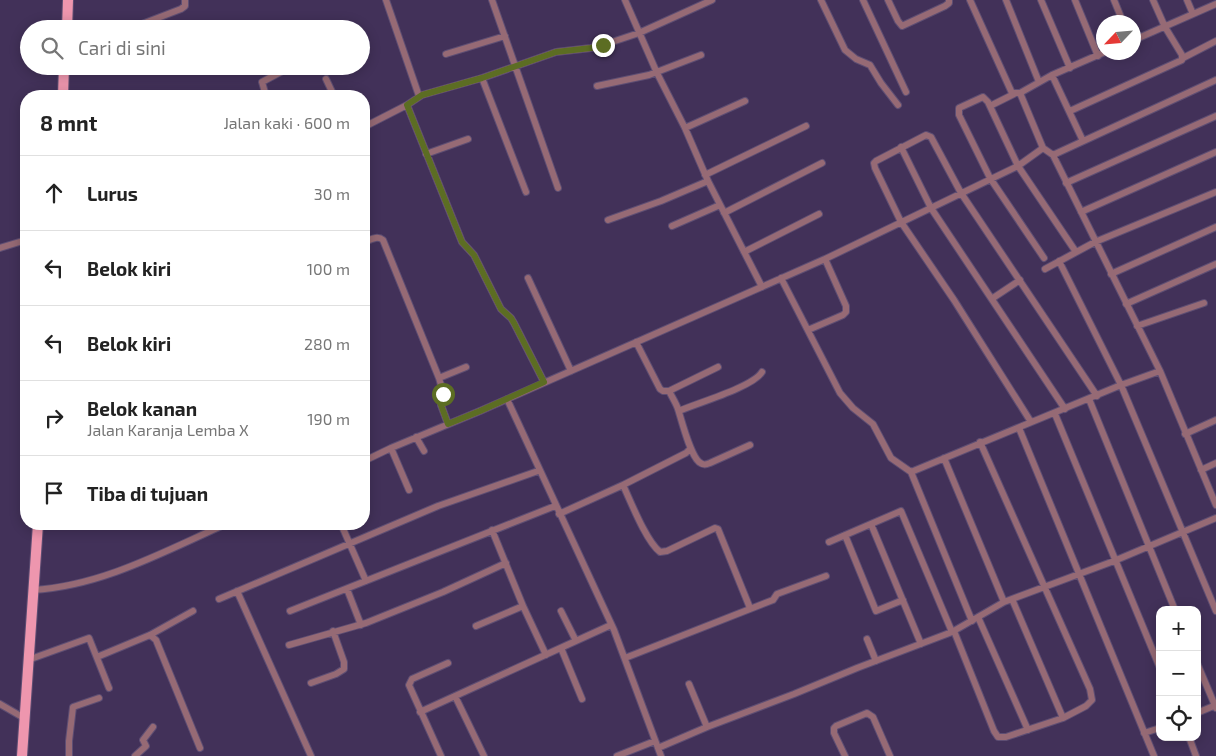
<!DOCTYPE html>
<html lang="id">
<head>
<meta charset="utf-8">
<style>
	:root { --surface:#fff; --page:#f2f2f2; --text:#222; --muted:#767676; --line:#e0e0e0 }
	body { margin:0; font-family:"Exo 2",sans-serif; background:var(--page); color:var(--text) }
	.controls { position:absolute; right:15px; bottom:15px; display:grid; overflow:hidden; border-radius:10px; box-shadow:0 2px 12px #0003 }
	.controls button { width:45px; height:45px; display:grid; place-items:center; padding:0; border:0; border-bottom:1px solid var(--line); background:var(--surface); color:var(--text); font:25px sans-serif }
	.compass { position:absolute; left:1096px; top:15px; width:45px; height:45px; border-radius:50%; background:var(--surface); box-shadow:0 2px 12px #0003; rotate:244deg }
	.stop { position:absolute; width:15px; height:15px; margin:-11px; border:4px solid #5c6d23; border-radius:50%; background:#fff }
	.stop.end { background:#5c6d23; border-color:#fff; box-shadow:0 1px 5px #0008 }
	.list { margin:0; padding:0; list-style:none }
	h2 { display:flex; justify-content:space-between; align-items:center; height:65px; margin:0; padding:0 20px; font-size:21px }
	h2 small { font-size:16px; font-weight:400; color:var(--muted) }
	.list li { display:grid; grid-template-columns:32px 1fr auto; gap:15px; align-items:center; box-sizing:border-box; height:75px; padding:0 20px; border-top:1px solid var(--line) }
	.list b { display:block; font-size:19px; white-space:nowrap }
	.list p { margin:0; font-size:16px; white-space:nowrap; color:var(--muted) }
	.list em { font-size:16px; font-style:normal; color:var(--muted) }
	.icon { flex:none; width:28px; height:28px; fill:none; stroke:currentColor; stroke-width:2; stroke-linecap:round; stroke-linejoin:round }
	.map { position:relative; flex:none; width:1216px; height:756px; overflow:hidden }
	.search { position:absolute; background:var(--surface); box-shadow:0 2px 12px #0003; left:20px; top:20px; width:350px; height:55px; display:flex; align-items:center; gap:12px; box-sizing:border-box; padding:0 18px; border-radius:28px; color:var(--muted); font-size:19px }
	.panel { position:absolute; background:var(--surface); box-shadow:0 2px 12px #0003; left:20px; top:90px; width:350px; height:440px; border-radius:20px }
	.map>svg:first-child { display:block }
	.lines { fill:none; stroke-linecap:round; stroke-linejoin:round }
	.street-casing { stroke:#5e4e73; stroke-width:8 }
	.primary-casing { stroke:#5e4e73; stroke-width:12 }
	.street { stroke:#966a75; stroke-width:6 }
	.primary { stroke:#ee96ae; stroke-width:10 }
	.route { stroke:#5c6d23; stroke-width:6 }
</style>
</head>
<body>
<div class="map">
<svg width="1216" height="756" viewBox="0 0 1216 756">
	<rect width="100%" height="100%" fill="#423159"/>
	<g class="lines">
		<g class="street-casing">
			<path id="street" d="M 386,0 L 419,96
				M 492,0 L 558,188
				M 625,0 L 657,73 L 685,128 L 708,181 L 762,287
				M 821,0 L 845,50 L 856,59 L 870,65 L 881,83 L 898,105
				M 863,0 L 906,92
				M 888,0 L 898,21 L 902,26 L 945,6 L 949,3 L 949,0
				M 970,0 L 1012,93 L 1020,93 L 1052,75 L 1105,52
				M 1006,0 L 1039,82
				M 1041,0 L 1070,68
				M 1075,0 L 1098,56
				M 1114,0 L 1123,22
				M 1187,0 L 1193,14
				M 129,29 L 181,9 L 185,6 L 185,0
				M 1134,40 L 1216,4
				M 446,54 L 505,36
				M 1183,58 L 1216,41
				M 1052,75 L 1083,141
				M 482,78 L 526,192
				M 326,79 L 334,96
				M 597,86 L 649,75 L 701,55
				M 1020,93 L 1043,148 L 1053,155 L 1160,371 L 1216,505
				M 266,96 L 262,82 L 292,66
				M 407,105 L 462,242 L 474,255 L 501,309 L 511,318 L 514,323 L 544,382
				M 990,106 L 1014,94
				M 1070,111 L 1182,60 L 1182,55 L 1165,27 L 1153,0
				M 364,127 L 407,105 L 422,95 L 482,78 L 556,52 L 591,48 L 603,45 L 639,33 L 712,0
				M 685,128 L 745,101
				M 901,147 L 931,208 L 1065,409
				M 426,154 L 468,139
				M 1053,155 L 1216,80
				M 705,175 L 806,126
				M 1066,183 L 1216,116
				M 1081,212 L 1216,152
				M 724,213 L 822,163
				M 608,220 L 661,201 L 708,181
				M 672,226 L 720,205
				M 364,242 C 370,240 377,235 383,240 L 439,378 L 443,392 L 441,405 L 448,424
				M 0,248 L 26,240
				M 744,252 L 819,214
				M 1044,258 L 990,178 L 959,115 L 959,108 L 983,97 L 988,102 L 1018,166 L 1076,252
				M 1059,261 L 1121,385 L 1216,611
				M 1045,269 L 1095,242 L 1216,192
				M 1111,274 L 1216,227
				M 528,278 L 571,371
				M 781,278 L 840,393 L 853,408 L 873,424 L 891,458 L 911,472
				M 993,298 L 1020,280
				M 1126,304 L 1216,264
				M 1137,326 L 1204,303
				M 808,330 L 843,315 L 846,312 L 846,306 L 825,259
				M 636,342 L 660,389 L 663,391 L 669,391 C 672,397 676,403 678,409 C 682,422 690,454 699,462 C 703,465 705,465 710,463 L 750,445
				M 439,378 L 466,367
				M 669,391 L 718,367
				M 507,399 L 614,630 L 661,756
				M 1089,399 L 1175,610
				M 679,411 C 697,403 753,387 762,372
				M 1055,414 L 1160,668
				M 1031,422 L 954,300 L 901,222 L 875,168 L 874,163 L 876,161 L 926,135 L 931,137 L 961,193 L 1097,396
				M 1019,428 L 1154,756
				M 1185,434 L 1216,420
				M 416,437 L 424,451
				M 980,442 L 1090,689 L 1092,700 L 1086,706 L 1063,718 L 1012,599
				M 391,448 L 409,490
				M 690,449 L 686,453 L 623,485 C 631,502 646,541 660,552 L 667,551 L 715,528 L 718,529 L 750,608
				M 944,458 L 1004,602
				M 364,461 L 391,448 L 480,411 L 825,259 L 1018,166 L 1043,148
				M 1201,470 L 1216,463
				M 559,514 L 623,485
				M 341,524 L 366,581
				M 871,524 L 921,644
				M 492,530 L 523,606 L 546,655
				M 845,535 L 876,611 L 903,600
				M 829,542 L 901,511 L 952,632
				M 347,589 L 361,625
				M 33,590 C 102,586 165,551 226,524
				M 237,591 L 311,756
				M 219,599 L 438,506 L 538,471
				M 290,611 L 555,506
				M 561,611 L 576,641
				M 978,617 L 1028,730
				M 972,621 L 911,472 L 1121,385 L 1160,371
				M 476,626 L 523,606
				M 954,631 L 994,731 L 998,737 L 1006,737 L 1063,718
				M 150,635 L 156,640 L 200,748
				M 867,639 L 876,661
				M 289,645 L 366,623 L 443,592 L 506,563
				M 561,648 L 582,699
				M 97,657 L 150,635 L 193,611
				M 625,658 L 773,600 L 777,594 L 826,576
				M 28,660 L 89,638 L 109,688
				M 1197,663 L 1216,708
				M 311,683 L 336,674 L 344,669 L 344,662 L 333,631
				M 689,684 L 707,727
				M 455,696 L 484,756
				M 0,704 L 24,718
				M 420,712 L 611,625
				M 1197,713 L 1216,705
				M 1144,733 L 1160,728
				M 1189,737 L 1196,756
				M 658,748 L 707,727 L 794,694 L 857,668 L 952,632 L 1004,602 L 1114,561 L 1216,518
				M 69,756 L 69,741 L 73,707 L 99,698
				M 135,756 L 146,746 L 143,740 L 153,727
				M 441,756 L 409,685 L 412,679 L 448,663
				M 617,756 L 655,741
				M 845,756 L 834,733 L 834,728 L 836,726 L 867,713 L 873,717 L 890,756"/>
		</g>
		<g class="primary-casing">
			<path id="primary" d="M 67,29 L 68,0
				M 63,96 L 64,66
				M 22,756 L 38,524"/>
		</g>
		<use href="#street" class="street"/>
		<use href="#primary" class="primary"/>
	</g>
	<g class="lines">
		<path class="route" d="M 443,394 L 441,405 L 448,424 L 480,411 L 544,382 L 514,323 L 511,318 L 501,309 L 474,255 L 462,242 L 407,105 L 422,95 L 482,78 L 556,52 L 591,48 L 603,45"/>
	</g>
</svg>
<div class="controls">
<button>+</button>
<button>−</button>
<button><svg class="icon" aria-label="locate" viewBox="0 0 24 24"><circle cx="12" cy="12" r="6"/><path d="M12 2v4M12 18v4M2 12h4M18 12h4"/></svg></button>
</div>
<svg class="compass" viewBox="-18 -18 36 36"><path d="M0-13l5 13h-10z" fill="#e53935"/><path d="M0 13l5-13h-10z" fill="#767676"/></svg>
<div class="stop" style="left:443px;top:394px"></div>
<div class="stop end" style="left:603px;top:45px"></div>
<div class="search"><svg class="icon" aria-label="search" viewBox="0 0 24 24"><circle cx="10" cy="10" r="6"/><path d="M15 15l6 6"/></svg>Cari di sini</div>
<section class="panel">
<h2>8 mnt<small>Jalan kaki · 600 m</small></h2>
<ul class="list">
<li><svg class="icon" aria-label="ahead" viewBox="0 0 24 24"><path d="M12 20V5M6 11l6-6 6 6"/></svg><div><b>Lurus</b></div><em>30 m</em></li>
<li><svg class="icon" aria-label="left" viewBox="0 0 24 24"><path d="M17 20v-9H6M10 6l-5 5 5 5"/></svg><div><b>Belok kiri</b></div><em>100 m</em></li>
<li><svg class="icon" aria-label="left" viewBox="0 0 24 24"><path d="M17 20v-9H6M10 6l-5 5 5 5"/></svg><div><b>Belok kiri</b></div><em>280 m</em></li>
<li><svg class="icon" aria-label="right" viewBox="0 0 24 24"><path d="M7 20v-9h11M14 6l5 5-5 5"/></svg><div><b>Belok kanan</b><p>Jalan Karanja Lemba X</p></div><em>190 m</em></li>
<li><svg class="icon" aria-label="arrive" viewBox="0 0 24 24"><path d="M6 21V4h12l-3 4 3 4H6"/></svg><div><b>Tiba di tujuan</b></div></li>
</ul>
</section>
</div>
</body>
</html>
